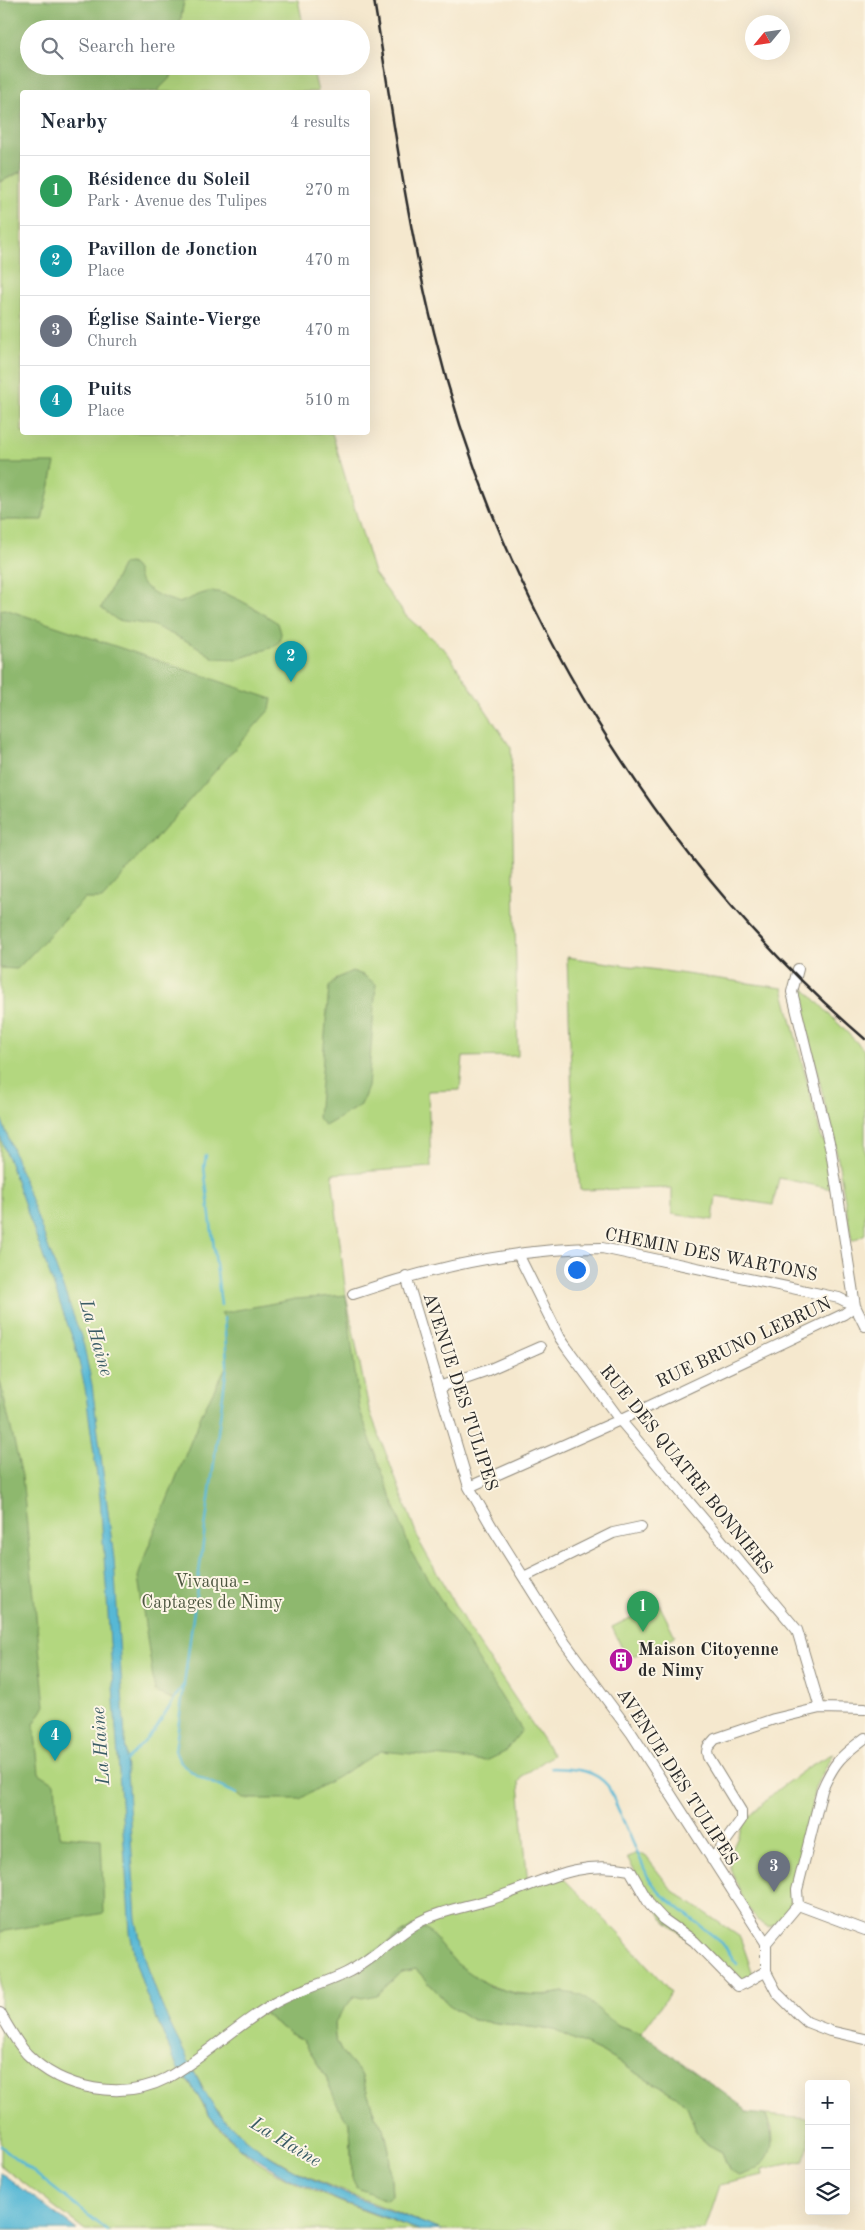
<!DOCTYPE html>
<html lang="en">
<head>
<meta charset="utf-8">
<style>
	:root { --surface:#fff; --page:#f6f6f7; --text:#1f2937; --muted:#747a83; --line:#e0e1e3; --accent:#b45309 }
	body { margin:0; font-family:"Old Standard TT",serif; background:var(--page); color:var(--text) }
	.controls { position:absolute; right:15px; bottom:15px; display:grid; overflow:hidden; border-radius:5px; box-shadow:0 5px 20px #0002 }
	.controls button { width:45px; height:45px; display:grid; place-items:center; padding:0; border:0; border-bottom:1px solid var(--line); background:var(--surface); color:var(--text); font:25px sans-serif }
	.compass { position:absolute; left:745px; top:15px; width:45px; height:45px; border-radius:50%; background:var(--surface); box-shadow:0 5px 20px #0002; rotate:241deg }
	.you { position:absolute; left:576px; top:1269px; width:18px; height:18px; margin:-12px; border:4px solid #fff; border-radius:50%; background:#1a73e8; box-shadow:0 0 0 8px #1a73e833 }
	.badge { display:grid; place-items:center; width:32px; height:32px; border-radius:50%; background:var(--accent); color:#fff; font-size:16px; font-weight:700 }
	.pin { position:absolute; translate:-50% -41px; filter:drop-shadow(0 1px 2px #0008) }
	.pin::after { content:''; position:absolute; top:26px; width:18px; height:15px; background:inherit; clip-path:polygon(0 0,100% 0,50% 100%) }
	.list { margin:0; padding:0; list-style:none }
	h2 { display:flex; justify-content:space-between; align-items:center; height:65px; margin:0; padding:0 20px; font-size:21px }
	h2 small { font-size:16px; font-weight:400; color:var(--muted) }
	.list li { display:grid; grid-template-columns:32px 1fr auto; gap:15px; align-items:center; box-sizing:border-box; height:70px; padding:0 20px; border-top:1px solid var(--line) }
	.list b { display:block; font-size:19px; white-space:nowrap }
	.list p { margin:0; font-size:16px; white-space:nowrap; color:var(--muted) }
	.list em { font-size:16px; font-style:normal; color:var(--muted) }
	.icon { flex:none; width:28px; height:28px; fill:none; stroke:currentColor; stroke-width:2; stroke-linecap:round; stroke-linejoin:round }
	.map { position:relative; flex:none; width:865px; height:2230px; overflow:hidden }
	.search { position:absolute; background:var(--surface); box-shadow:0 5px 20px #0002; left:20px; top:20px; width:350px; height:55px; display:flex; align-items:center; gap:12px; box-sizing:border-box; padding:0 18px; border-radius:28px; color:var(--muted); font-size:19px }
	.panel { position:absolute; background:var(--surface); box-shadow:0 5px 20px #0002; left:20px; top:90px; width:350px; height:345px; border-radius:5px }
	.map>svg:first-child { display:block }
	.green { fill:#b3d77f; stroke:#6f8155 }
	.forest { fill:#8eb86e; stroke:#5c724c }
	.water { fill:#57b8d5; stroke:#417280 }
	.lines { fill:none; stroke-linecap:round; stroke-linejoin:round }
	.stream { stroke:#57b8d5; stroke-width:2.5 }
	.minor-casing { stroke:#908a7c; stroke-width:12 }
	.minor { stroke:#fff; stroke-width:10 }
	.rail { stroke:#2b2b2b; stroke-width:2.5 }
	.labels { text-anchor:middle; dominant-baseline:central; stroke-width:4; stroke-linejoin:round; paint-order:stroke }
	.street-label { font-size:18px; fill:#2b2b2b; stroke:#fcf5e5 }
	.park-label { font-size:18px; fill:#4d5640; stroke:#fcf5e5 }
	.poi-label { font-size:18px; font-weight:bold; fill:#2b2b2b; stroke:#fcf5e5; text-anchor:start }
	.water-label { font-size:19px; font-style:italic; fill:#3a5c66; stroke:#fcf5e5 }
</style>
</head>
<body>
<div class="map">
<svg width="865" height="2230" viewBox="0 0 865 2230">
	<rect width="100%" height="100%" fill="#fcf5e5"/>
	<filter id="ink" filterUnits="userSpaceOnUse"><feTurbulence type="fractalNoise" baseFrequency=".02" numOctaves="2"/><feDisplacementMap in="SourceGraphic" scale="10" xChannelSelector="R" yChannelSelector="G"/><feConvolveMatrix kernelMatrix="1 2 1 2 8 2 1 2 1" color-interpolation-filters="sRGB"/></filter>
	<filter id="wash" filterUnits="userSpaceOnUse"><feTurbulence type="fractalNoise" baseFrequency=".0096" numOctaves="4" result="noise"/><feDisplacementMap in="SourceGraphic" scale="20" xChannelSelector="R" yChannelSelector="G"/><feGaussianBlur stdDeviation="1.12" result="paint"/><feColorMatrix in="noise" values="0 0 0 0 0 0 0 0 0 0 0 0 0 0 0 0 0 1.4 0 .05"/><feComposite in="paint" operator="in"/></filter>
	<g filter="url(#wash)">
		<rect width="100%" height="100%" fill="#f5e8ce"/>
		<path class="green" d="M 184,0 L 298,0 L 304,29 L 179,29 Z
			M 173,66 L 312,66 L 318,92 L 156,92 L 171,77 Z
			M 22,171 L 22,432 L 332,433 L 374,573 L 406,616 L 447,652 L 511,748 L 518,1056 L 463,1057 L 460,1090 L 428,1091 L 431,1167 L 332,1174 L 346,1295 L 369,1409 L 420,1543 L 470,1631 L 553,1755 L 524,1775 L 519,1782 L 528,1885 L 558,1873 L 619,1934 L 671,1992 L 641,2033 L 617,2025 L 563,1992 C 525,2000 483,1990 455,1962 C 445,1952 436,1940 427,1929 L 262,2012 L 289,2033 L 302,2040 L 325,2075 L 340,2110 L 350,2123 L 352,2178 L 387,2200 L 392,2196 L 389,2150 L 384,2128 L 375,2116 L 361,2074 L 341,2051 L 335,2038 L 334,2023 L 354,1996 L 390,1983 L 401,1972 L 416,1969 L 448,2004 L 473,2020 L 554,2030 L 601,2052 L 676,2096 L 688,2108 L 695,2128 L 705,2143 L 722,2152 L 729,2170 L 773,2141 L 772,2128 L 765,2115 L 809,2119 L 809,2147 L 804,2161 L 762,2169 L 763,2175 L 720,2185 L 705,2230 L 441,2230 L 328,2185 L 296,2171 L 255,2147 L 228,2123 L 209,2100 L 190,2064 L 186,2080 C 196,2090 201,2103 209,2115 C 217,2126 227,2137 237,2146 C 277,2183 367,2212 419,2230 L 85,2230 L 0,2165 L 0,182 Z
			M 567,957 L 783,988 L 822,1140 L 828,1142 L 837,1190 L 779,1178 L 773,1205 L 716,1196 L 713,1220 L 672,1214 L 672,1188 L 580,1190 L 572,1099 Z
			M 801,985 L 865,1051 L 865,1234 L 852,1241 L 837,1154 L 797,988 Z
			M 659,1604 L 675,1636 L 627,1659 L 612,1627 Z
			M 834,1753 L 815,1787 L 794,1899 L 779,1923 L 768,1927 L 757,1920 L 745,1903 L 730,1868 L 730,1854 L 745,1821 L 777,1790 L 810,1766 Z
			M 635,1854 L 644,1854 L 673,1891 L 740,1937 L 754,1977 L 744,1985 L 663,1919 L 627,1857 Z"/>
		<path class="forest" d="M 0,0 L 184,0 L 179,29 L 29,29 L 29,66 L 173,66 L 171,77 L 156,92 L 22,92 L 22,171 L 0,182 Z
			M 0,463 L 55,463 L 42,520 L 0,520 Z
			M 130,563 C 140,570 136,571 140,580 C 147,593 166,598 179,603 C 188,600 198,594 208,592 C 227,588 261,613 278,623 L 281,633 L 280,641 L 273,647 L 238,659 L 214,658 L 193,644 L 152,625 L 117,620 L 101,608 L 123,564 Z
			M 5,609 L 272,699 L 270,709 L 102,899 L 84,899 L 17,969 L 0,968 L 0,610 Z
			M 352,971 L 363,975 L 376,984 L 368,1087 L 361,1105 L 325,1126 L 318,1118 L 329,987 L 336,979 Z
			M 346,1295 L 359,1408 L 411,1552 L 522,1730 L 505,1752 L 486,1761 L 381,1751 L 300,1799 L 243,1799 L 237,1794 C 217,1785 182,1774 175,1751 L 184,1684 L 173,1700 L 155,1692 L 138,1577 L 147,1550 L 203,1411 L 227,1365 L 224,1318 L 221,1313 L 296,1299 Z
			M 0,1381 L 22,1476 L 45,1706 L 34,1724 L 39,1773 L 55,1783 L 59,1836 L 101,1839 L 104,1913 L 0,1932 Z
			M 413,1926 L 427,1929 L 456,1963 L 489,1986 L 517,1994 L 547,1995 L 563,1992 L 581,1995 L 617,2025 L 641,2033 L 743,2107 L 747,2113 L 765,2115 C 780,2144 771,2167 739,2176 L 729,2170 L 722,2152 L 705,2143 L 695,2128 L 688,2108 L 676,2096 L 601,2052 L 554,2030 L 473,2020 L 448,2004 L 416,1969 L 401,1972 L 377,1995 L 362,1998 L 354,1996 L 334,2023 L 335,2038 L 341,2051 L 361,2074 L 375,2116 L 384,2128 L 389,2150 L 392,2196 L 387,2200 L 357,2188 L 352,2178 L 350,2123 L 340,2111 L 325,2075 L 302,2040 L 289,2033 L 262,2012 L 333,1979 Z"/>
		<path class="water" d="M 0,1115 L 83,1342 L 92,1385 L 114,1559 L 136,1919 C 145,1968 160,2006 183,2050 C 196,2076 208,2103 229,2124 C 281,2177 373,2203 441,2230 L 419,2230 L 340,2201 L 286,2177 L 238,2147 L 210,2116 L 192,2086 L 179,2071 L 146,1994 L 136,1964 L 130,1932 L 100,1498 L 85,1388 L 75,1345 L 0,1136 Z
			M 0,2172 L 77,2230 L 0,2230 Z"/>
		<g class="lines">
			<path class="stream" d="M 206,1155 L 204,1167 L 221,1305
				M 224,1318 L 227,1365 L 175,1751 C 182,1774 217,1785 237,1794
				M 126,1761 L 154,1731 L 184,1684
				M 551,1768 C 573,1769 593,1768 608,1786 L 648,1877 L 660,1893 L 722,1943 L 737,1964
				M 0,2146 L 107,2230"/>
		</g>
	</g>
	<g filter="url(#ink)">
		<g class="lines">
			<g class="minor-casing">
				<path id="minor" d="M 798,969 L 792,992 L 831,1151 L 855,1306 L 865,1326
					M 518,1254 L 560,1338 L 567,1348 L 620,1420 L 797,1630 L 820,1708
					M 406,1276 L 469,1487 L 492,1527 L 565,1643 L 632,1734 L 766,1943 L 766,1972 L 777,1993 L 798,2014 L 807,2022 L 830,2031 L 865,2039
					M 353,1294 C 433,1267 517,1248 602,1248 L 839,1298 L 855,1306
					M 439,1387 L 488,1370 L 540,1347
					M 469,1487 L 620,1420 L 844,1314 L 855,1306
					M 524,1577 L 613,1533 L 641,1527
					M 712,1860 L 741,1820 L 741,1811 L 708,1757 L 707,1752 L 708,1747 L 715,1739 L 774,1719 L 820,1708 L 865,1709
					M 798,1905 L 865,1930
					M 766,1943 L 798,1905 L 797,1890 L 822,1790 C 834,1762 841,1756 865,1738
					M 0,2013 C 8,2027 16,2042 27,2054 C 62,2090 123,2101 167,2078 C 205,2057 236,2025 273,2004 C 296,1990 322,1985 346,1973 C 371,1961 390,1940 414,1925 C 437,1911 466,1907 492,1899 C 542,1883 575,1859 630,1870 L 650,1905 L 663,1919 L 694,1941 L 738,1986 C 748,1984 756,1975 766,1972"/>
			</g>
			<use href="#minor" class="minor"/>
			<path class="rail" d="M 374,0 C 392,111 407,223 434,332 C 499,601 656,859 865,1039"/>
		</g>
	</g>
	<defs>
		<g id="building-disc" transform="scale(1.25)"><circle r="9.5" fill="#b5179e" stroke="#fcf5e5"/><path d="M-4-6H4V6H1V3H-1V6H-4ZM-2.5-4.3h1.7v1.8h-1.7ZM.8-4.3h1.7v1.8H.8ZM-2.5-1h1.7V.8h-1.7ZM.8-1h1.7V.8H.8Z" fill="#fff"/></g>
	</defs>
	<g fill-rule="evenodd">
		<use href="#building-disc" x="621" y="1660"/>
	</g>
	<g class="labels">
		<g class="street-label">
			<text transform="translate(711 1255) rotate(11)">CHEMIN DES WARTONS</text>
			<text transform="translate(744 1343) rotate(-25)">RUE BRUNO LEBRUN</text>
			<text transform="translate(460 1392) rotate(72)">AVENUE DES TULIPES</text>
			<text transform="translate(686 1470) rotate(51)">RUE DES QUATRE BONNIERS</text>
			<text transform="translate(677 1777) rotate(57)">AVENUE DES TULIPES</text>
		</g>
		<g class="park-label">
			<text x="212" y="1582">Vivaqua -<tspan x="212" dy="21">Captages de Nimy</tspan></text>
		</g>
		<g class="poi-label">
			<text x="638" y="1650">Maison Citoyenne<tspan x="638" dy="21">de Nimy</tspan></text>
		</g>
		<g class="water-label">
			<text transform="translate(95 1338) rotate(74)">La Haine</text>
			<text transform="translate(102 1746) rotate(-94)">La Haine</text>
			<text transform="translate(285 2143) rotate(31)">La Haine</text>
		</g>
	</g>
</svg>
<div class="controls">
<button>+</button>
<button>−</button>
<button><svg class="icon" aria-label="layers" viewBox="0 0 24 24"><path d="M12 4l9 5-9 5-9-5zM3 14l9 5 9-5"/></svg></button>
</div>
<svg class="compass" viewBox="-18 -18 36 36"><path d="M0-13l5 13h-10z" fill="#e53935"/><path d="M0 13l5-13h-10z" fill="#747a83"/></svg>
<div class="you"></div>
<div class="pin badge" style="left:643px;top:1632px;background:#2e9e5b">1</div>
<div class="pin badge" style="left:291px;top:682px;background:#0f9aa8">2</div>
<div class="pin badge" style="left:774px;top:1892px;background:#6b7280">3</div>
<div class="pin badge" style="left:55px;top:1761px;background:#0f9aa8">4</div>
<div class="search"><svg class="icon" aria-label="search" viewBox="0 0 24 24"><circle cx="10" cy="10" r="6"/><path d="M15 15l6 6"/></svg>Search here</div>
<section class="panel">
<h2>Nearby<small>4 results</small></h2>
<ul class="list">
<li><span class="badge" style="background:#2e9e5b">1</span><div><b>Résidence du Soleil</b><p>Park · Avenue des Tulipes</p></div><em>270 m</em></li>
<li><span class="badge" style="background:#0f9aa8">2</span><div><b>Pavillon de Jonction</b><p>Place</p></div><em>470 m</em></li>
<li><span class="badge" style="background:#6b7280">3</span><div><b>Église Sainte-Vierge</b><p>Church</p></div><em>470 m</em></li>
<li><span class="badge" style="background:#0f9aa8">4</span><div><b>Puits</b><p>Place</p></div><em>510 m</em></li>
</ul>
</section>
</div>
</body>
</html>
